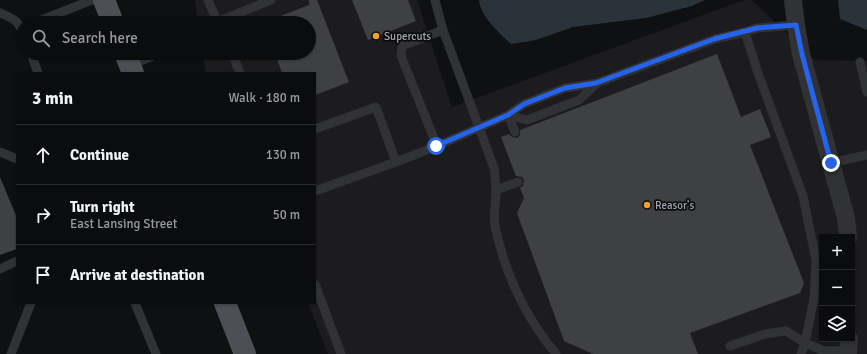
<!DOCTYPE html>
<html lang="en">
<head>
<meta charset="utf-8">
<style>
	:root { --surface:#0b0c0d; --page:#191a1b; --text:#f1f3f6; --muted:#9a9b9d; --line:#2b2c2e }
	body { margin:0; font-family:Signika,sans-serif; background:var(--page); color:var(--text) }
	.controls { position:absolute; right:12px; bottom:12px; display:grid; overflow:hidden; border-radius:0px; box-shadow:0 1px 3px #0004 }
	.controls button { width:36px; height:36px; display:grid; place-items:center; padding:0; border:0; border-bottom:1px solid var(--line); background:var(--surface); color:var(--text); font:20px sans-serif }
	.stop { position:absolute; width:12px; height:12px; margin:-9px; border:3px solid #2563eb; border-radius:50%; background:#fff }
	.stop.end { background:#2563eb; border-color:#fff; box-shadow:0 1px 4px #0008 }
	.list { margin:0; padding:0; list-style:none }
	h2 { display:flex; justify-content:space-between; align-items:center; height:52px; margin:0; padding:0 16px; font-size:17px }
	h2 small { font-size:13px; font-weight:400; color:var(--muted) }
	.list li { display:grid; grid-template-columns:26px 1fr auto; gap:12px; align-items:center; box-sizing:border-box; height:60px; padding:0 16px; border-top:1px solid var(--line) }
	.list b { display:block; font-size:15px; white-space:nowrap }
	.list p { margin:0; font-size:13px; white-space:nowrap; color:var(--muted) }
	.list em { font-size:13px; font-style:normal; color:var(--muted) }
	.icon { flex:none; width:22px; height:22px; fill:none; stroke:currentColor; stroke-width:2; stroke-linecap:round; stroke-linejoin:round }
	.map { position:relative; flex:none; width:867px; height:354px; overflow:hidden }
	.search { position:absolute; background:var(--surface); box-shadow:0 1px 3px #0004; left:16px; top:16px; width:300px; height:44px; display:flex; align-items:center; gap:10px; box-sizing:border-box; padding:0 14px; border-radius:22px; color:var(--muted); font-size:15px }
	.panel { position:absolute; background:var(--surface); box-shadow:0 1px 3px #0004; left:16px; top:72px; width:300px; height:232px; border-radius:0px }
	.map>svg:first-child { display:block }
	.built { fill:#1c1c1e; fill-rule:evenodd }
	.water { fill:#293339 }
	.building { fill:#3e4044 }
	.lines { fill:none; stroke-linecap:round; stroke-linejoin:round }
	.service { stroke:#313236; stroke-width:9 }
	.minor { stroke:#313236; stroke-width:18 }
	.primary { stroke:#4d4f55; stroke-width:22 }
	.route { stroke:#2563eb; stroke-width:5 }
	.poi-dot { fill:#f0a428; stroke:#0b0b0c; stroke-width:1.5 }
	.labels { text-anchor:middle; dominant-baseline:central; stroke-width:3.5; stroke-linejoin:round; paint-order:stroke }
	.poi-label { font-size:11px; fill:#a1a7b2; stroke:#0b0b0c; text-anchor:start }
</style>
</head>
<body>
<div class="map">
<svg width="867" height="354" viewBox="0 0 867 354">
	<rect width="100%" height="100%" fill="#0f1011"/>
	<path class="built" d="M 195,0 L 417,0 L 452,107 L 744,0 L 752,0 L 814,60 L 867,61 L 867,354 L 328,354 L 308,303 L 315,303 L 315,73 L 206,73 L 202,53 L 309,53 L 309,23 L 198,23 ZM 822,237 L 852,237 L 852,339 L 822,339 Z"/>
	<path class="water" d="M 479,0 L 705,0 L 692,6 L 646,18 L 573,27 L 536,40 L 511,44 C 500,34 480,16 479,0 Z
		M 838,0 L 867,0 L 867,30 L 840,19 Z"/>
	<path class="building" d="M 309,0 L 317,0 L 349,82 L 315,95 L 315,73 L 282,73 L 275,53 L 309,53 L 309,23 L 265,23 L 265,22 L 309,5 Z
		M 352,0 L 408,0 L 416,21 L 368,40 Z
		M 717,54 L 741,117 L 760,109 L 771,137 L 750,145 L 804,283 L 800,293 L 690,333 L 698,354 L 593,354 L 564,341 L 517,213 L 524,198 L 520,188 L 523,186 L 524,180 L 522,177 L 516,176 L 501,137 L 509,134 L 512,137 L 517,138 L 520,135 L 520,130 Z
		M 0,177 L 17,218 L 17,249 L 0,255 Z"/>
	<g class="lines">
		<path class="service" d="M 208,0 L 218,23
			M 435,0 L 443,30 L 494,168 C 495,176 496,184 496,192 C 496,203 493,215 495,226 C 505,273 525,317 556,354
			M 0,13 C 12,18 18,20 23,33
			M 217,22 L 271,0
			M 34,23 L 92,0
			M 796,25 L 757,28 L 745,32 L 758,73 L 803,196 L 816,260 L 814,298 L 805,343 L 801,354
			M 31,53 L 38,73
			M 232,53 L 240,73
			M 860,62 L 867,92
			M 130,65 L 161,53
			M 508,115 L 527,120 L 579,100 L 597,83
			M 508,115 L 515,132
			M 315,129 L 376,107 L 396,162 L 315,191
			M 437,146 L 401,56 L 402,46 L 443,30
			M 0,152 L 17,159
			M 396,162 L 437,146 L 508,115 L 524,104 L 565,88 L 597,83 L 715,39 L 745,32
			M 831,163 L 867,155
			M 496,190 L 518,182
			M 0,269 L 17,261
			M 315,284 L 341,354
			M 135,303 L 156,354
			M 730,346 L 765,334 L 786,331 L 805,343 L 824,351 L 849,351
			M 11,354 L 31,303"/>
		<path class="minor" d="M 793,0 L 796,25 L 801,54 L 846,218 L 848,237
			M 848,354 L 849,339"/>
		<path class="primary" d="M 104,0 L 113,23
			M 125,53 L 133,73
			M 225,303 L 245,354"/>
	</g>
	<g class="lines">
		<path class="route" d="M 436,146 L 508,115 L 524,104 L 565,88 L 596,83 L 714,39 L 757,28 L 796,25 L 802,54 L 831,163"/>
	</g>
	<g class="poi-dot">
		<circle cx="376" cy="36" r="4"/>
		<circle cx="647" cy="205" r="4"/>
	</g>
	<g class="labels">
		<g class="poi-label">
			<text x="384" y="36">Supercuts</text>
			<text x="655" y="205">Reasor's</text>
		</g>
	</g>
</svg>
<div class="controls">
<button>+</button>
<button>−</button>
<button><svg class="icon" aria-label="layers" viewBox="0 0 24 24"><path d="M12 4l9 5-9 5-9-5zM3 14l9 5 9-5"/></svg></button>
</div>
<div class="stop" style="left:436px;top:146px"></div>
<div class="stop end" style="left:831px;top:163px"></div>
<div class="search"><svg class="icon" aria-label="search" viewBox="0 0 24 24"><circle cx="10" cy="10" r="6"/><path d="M15 15l6 6"/></svg>Search here</div>
<section class="panel">
<h2>3 min<small>Walk · 180 m</small></h2>
<ul class="list">
<li><svg class="icon" aria-label="ahead" viewBox="0 0 24 24"><path d="M12 20V5M6 11l6-6 6 6"/></svg><div><b>Continue</b></div><em>130 m</em></li>
<li><svg class="icon" aria-label="right" viewBox="0 0 24 24"><path d="M7 20v-9h11M14 6l5 5-5 5"/></svg><div><b>Turn right</b><p>East Lansing Street</p></div><em>50 m</em></li>
<li><svg class="icon" aria-label="arrive" viewBox="0 0 24 24"><path d="M6 21V4h12l-3 4 3 4H6"/></svg><div><b>Arrive at destination</b></div></li>
</ul>
</section>
</div>
</body>
</html>
